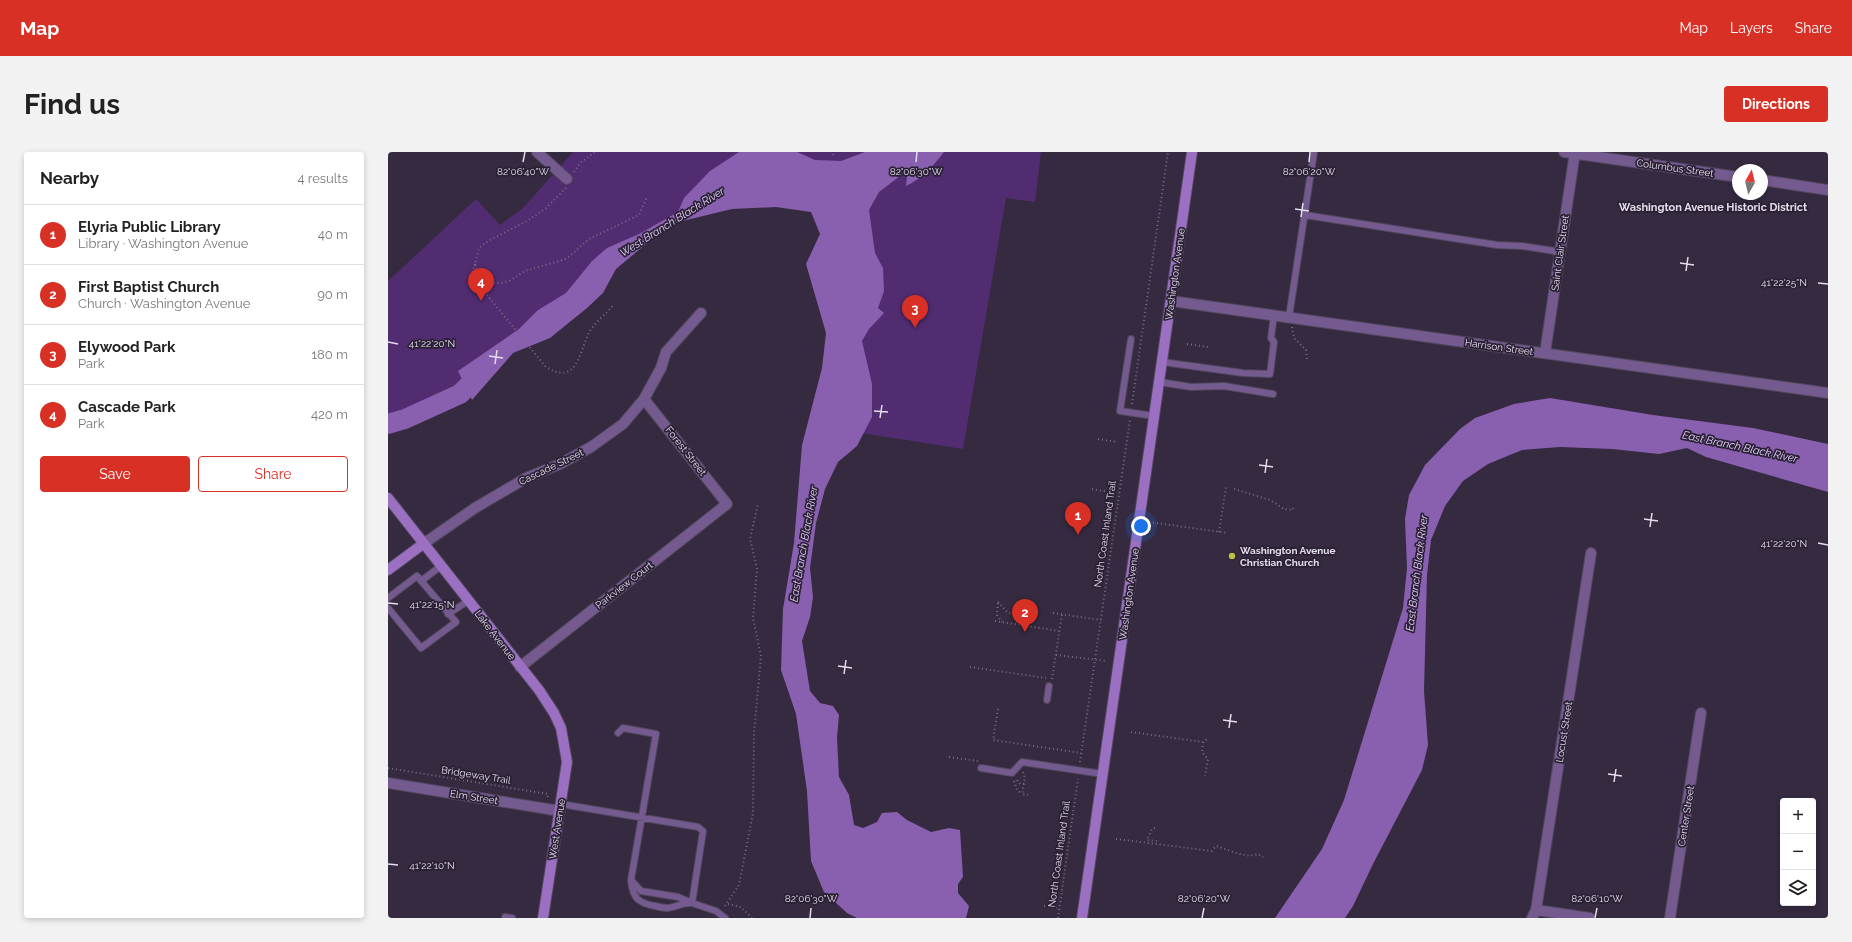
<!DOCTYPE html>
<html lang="en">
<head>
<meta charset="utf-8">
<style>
	:root { --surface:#fff; --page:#f2f2f2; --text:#222; --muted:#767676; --line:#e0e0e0; --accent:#d93025 }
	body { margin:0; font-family:Raleway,sans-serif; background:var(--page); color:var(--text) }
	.controls { position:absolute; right:12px; bottom:12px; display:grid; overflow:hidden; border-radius:4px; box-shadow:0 2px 6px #0003 }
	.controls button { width:36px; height:36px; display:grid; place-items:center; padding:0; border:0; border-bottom:1px solid var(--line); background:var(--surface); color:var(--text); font:20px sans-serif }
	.compass { position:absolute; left:1344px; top:12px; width:36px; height:36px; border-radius:50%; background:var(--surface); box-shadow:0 2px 6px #0003; rotate:8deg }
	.you { position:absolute; left:753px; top:374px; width:14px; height:14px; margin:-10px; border:3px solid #fff; border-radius:50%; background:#1a73e8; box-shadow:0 0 0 6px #1a73e833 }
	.badge { display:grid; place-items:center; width:26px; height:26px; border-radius:50%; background:var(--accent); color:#fff; font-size:13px; font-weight:700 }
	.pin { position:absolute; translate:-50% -33px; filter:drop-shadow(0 1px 2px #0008) }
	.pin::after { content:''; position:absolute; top:21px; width:14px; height:12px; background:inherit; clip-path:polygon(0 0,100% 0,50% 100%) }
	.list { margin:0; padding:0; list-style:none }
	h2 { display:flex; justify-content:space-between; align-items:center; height:52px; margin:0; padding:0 16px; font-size:17px }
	h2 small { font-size:13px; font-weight:400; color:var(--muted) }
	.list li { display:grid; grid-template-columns:26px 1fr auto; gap:12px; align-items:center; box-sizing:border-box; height:60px; padding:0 16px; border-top:1px solid var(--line) }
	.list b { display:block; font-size:15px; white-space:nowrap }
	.list p { margin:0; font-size:13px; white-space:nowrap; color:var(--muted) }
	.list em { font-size:13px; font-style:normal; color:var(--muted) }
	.actions { display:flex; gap:8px; padding:12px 16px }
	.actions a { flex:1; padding:9px 0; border:1px solid var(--accent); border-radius:4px; text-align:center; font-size:14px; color:var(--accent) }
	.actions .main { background:var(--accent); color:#fff }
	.icon { flex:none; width:22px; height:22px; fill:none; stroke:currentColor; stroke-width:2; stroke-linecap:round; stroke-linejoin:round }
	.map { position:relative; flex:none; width:1440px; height:766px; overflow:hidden; border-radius:4px }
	header { display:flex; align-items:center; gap:24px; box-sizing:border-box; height:56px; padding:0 20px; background:var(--accent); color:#fff }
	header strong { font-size:19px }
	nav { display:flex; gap:22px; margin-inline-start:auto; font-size:14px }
	.intro { display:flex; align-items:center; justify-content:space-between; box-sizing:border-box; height:96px; padding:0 24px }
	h1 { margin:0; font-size:28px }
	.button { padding:10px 18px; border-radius:4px; background:var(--accent); color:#fff; font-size:14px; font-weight:700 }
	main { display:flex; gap:24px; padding:0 24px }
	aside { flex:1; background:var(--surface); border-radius:4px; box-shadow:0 2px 6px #0003 }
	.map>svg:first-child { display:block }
	.green { fill:#512c71 }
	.water { fill:#895fb0 }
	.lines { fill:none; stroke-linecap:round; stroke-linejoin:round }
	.river { stroke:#895fb0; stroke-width:20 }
	.lane-casing { stroke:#51475c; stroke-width:8 }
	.street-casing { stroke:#51475c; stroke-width:12 }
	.secondary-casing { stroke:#51475c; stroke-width:12 }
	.path { stroke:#786e82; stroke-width:2; stroke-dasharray:1 3; stroke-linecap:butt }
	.lane { stroke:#745a8e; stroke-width:6 }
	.street { stroke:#745a8e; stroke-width:10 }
	.secondary { stroke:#9b70c3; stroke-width:10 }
	.ticks { fill:none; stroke:#e4ddec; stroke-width:1.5 }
	.poi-dot { fill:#bac045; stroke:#2b2136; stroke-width:1.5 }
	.labels { text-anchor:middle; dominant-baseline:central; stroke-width:3.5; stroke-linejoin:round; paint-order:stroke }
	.street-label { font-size:10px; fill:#e4ddec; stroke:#2b2136 }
	.poi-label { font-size:10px; font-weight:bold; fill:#e4ddec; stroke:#2b2136; text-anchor:start }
	.neighbourhood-label { font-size:11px; font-weight:bold; fill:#e4ddec; stroke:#2b2136 }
	.water-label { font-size:11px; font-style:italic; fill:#e4cffb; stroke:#2b2136 }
	.ticks-label { font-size:10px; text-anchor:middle; fill:#e4ddec; stroke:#2b2136; stroke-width:3.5; stroke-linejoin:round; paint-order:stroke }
</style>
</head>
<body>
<header>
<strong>Map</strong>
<nav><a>Map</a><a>Layers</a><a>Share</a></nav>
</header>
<div class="intro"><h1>Find us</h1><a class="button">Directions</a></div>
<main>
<aside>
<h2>Nearby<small>4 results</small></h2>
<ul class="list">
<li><span class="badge">1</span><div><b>Elyria Public Library</b><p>Library · Washington Avenue</p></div><em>40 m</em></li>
<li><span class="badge">2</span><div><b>First Baptist Church</b><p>Church · Washington Avenue</p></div><em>90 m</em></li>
<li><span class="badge">3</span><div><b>Elywood Park</b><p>Park</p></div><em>180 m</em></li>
<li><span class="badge">4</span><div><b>Cascade Park</b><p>Park</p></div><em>420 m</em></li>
</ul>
<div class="actions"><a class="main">Save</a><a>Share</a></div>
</aside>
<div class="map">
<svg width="1440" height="766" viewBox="0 0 1440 766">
	<rect width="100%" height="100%" fill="#352a40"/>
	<path class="green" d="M 185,0 L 653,0 L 647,50 L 618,46 L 575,297 L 441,276 L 456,40 L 336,36 L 225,106 L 103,211 L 72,242 L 17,267 L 0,272 L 0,129 L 88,47 L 112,73 L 135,56 Z"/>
	<path class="water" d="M 351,0 L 409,0 L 427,8 L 453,9 L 477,0 L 556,0 C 546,13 534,27 518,34 L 519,24 L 516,21 L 491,40 L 481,58 L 487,101 L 495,116 L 496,139 L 490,156 L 496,161 L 481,177 L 474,189 L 484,232 L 484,265 L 469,294 L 450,310 L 437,337 L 428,371 L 422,416 L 425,445 L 422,465 L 414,489 L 422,539 L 432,551 L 445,554 L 451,563 L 449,586 L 451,625 L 461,643 L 466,673 L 475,676 L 489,670 L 494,661 L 509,660 L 519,668 L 543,680 L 561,676 L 572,678 L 575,725 L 570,732 L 570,741 L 581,754 L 578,766 L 469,766 L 459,761 L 436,740 L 423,709 L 419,639 L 408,562 L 393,518 L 395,457 L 406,391 L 414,293 L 434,216 L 438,181 L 418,112 L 432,82 L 423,60 L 388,55 L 344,57 L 282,72 L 228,117 L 215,141 L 199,156 L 162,186 L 125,201 L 84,248 L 70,219 L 131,177 L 150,158 L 178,141 L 204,109 L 219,96 L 251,82 L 290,60 L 296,46 L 322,19 Z
		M 1162,246 L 1265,263 L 1365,276 L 1440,292 L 1440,340 L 1318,305 L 1299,296 L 1271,302 L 1224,297 L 1172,295 L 1134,298 L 1100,312 L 1075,329 L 1057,354 L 1043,388 L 1039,423 L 1036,539 L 1040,593 L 1034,618 L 985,712 L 965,754 L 957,766 L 887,766 L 934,697 L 956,648 L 1015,456 L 1019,416 L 1017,367 L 1021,343 L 1037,313 L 1072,277 L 1087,266 L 1126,252 Z"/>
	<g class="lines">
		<path class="river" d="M 0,272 L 17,267 L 72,242 L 97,217"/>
		<g class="lane-casing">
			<path id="lane" d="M 917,63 L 1109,93 L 1134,94 L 1173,100
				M 901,165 L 926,0
				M 743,187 L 732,259 L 766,264
				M 774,210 L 855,221 L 882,222 L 886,190 L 883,186 L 886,163
				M 771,230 L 803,235 L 836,234 L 885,242
				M 33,429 L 53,414
				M 0,446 L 29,424 L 68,470 L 33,496 L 0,456
				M 60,462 L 80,449
				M 659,548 L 661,534
				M 230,581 L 235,576 L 268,582 L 243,728 L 253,739 L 290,745 L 304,751
				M 593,616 L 624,621 L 634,610 L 715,622
				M 173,652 L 310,675 L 315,679 L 304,751 L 328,759 L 337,766
				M 243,729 C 245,746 250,751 267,754 C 271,755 276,756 280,756 C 288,755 294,751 302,751
				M 117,765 L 124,766"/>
		</g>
		<g class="street-casing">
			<path id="street" d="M 149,0 L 179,27
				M 1176,0 L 1350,25
				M 1374,28 L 1440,38
				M 783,149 L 1440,241
				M 1157,201 L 1187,0
				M 35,392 L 87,356 L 138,326 L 172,312 L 203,295 L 235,272 L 256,247 L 273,216 L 278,200 L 313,161
				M 132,515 L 339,352 L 256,247
				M 0,631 L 172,659
				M 1148,758 L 1202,766
				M 1144,766 L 1148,758 L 1203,401
				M 1282,766 L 1313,561"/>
		</g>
		<g class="secondary-casing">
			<path id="secondary" d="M 0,346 L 151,538 L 166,561 L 173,576 L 179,610 L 155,766
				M 0,418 L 35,392
				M 694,766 L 804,0"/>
		</g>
		<path class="path" d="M 445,3 L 446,0
			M 186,20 L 192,11 L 207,0
			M 178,36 L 157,57 L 139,69 L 100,89 L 91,96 L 87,112 L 89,120 L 95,127 L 103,131 L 112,131 L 121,129 L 137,119 L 175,108 L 182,104 L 201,87 L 251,63 L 259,45
			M 87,112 L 84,121 L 86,127 L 157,214 C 188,235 191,202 200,183 C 205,171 218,163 226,152
			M 904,175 L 906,186 L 918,198 L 919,208
			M 799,192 L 820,195
			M 744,252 L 780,0
			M 710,287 L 729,290
			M 704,337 L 721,340
			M 846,337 L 882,348 L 896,357 L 905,358 L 905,354
			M 761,370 L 840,381
			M 831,380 L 838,335
			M 610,450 L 620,461 L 628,462
			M 610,451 L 609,463 L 614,470
			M 665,461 L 713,468
			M 607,469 L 671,479
			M 668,503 L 719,509
			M 582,515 L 658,526
			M 664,527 L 674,462
			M 610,557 L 605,588 L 693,601
			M 743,580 L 815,590 L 821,586
			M 815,590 L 814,600 L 820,607 L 817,624
			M 561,605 L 590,609
			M 692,610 L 742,268
			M 0,616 L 160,642 L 159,647
			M 635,620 L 637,626 L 634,642 L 640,643
			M 629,628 L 632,632 L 636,632
			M 626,629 L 629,638 L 634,642
			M 767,676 L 764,677 L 759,688 L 769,689
			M 728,687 L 824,699 L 828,694 C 842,698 857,707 870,702 L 875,705
			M 340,752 L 353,755 L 364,766
			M 337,754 L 351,733 L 365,661 L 366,581 L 373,504 L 365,466 L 369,416 L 362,387 L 370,352
			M 656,754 L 671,756
			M 670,766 L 690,627"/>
		<use href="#lane" class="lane"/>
		<use href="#street" class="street"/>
		<use href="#secondary" class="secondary"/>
	</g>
	<path class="ticks" d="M 135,10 L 137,0M 528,10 L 529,0M 921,10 L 922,0M 907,57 L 921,59M 913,65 L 915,51M 1292,111 L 1306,113M 1298,119 L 1300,105M 1430,131 L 1440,132M 0,190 L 10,192M 101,204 L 115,206M 107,212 L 109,198M 486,259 L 500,260M 492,266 L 494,253M 871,313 L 885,315M 877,321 L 879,307M 1256,367 L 1270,369M 1262,375 L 1264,361M 1430,391 L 1440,393M 0,451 L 10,452M 450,514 L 464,516M 456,522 L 458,508M 835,568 L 849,570M 841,576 L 843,562M 1220,622 L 1234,624M 1226,630 L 1228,617M 0,712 L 10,713M 422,766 L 423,756M 814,766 L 816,756M 1207,766 L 1209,756"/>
	<circle class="poi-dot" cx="844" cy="404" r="4"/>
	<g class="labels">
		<g class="street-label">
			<text transform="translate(1287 16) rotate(8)">Columbus Street</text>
			<text transform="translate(1172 101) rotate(-82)">Saint Clair Street</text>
			<text transform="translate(787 122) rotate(-82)">Washington Avenue</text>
			<text transform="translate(1111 195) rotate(8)">Harrison Street</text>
			<text transform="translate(298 299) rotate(52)">Forest Street</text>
			<text transform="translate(163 315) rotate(-26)">Cascade Street</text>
			<text transform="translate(717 382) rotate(-82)">North Coast Inland Trail</text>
			<text transform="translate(236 433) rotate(-38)">Parkview Court</text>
			<text transform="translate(741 442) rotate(-82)">Washington Avenue</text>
			<text transform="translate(107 483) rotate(52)">Lake Avenue</text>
			<text transform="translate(1176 580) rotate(-81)">Locust Street</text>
			<text transform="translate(88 623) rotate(9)">Bridgeway Trail</text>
			<text transform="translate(86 645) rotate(9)">Elm Street</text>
			<text transform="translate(1298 664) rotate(-81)">Center Street</text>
			<text transform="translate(169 677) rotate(-81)">West Avenue</text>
			<text transform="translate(671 702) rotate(-82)">North Coast Inland Trail</text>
		</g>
		<g class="poi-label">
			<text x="852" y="398">Washington Avenue<tspan x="852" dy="12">Christian Church</tspan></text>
		</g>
		<g class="neighbourhood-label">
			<text x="1325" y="55">Washington Avenue Historic District</text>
		</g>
		<g class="water-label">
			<text transform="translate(284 70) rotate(-32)">West Branch Black River</text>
			<text transform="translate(1352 295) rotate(12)">East Branch Black River</text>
			<text transform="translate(416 392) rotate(-80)">East Branch Black River</text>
			<text transform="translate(1029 421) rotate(-83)">East Branch Black River</text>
		</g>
	</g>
	<g class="ticks-label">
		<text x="135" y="23">82°06'40"W</text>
		<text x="528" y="23">82°06'30"W</text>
		<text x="921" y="23">82°06'20"W</text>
		<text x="1396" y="134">41°22'25"N</text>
		<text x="44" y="195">41°22'20"N</text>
		<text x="1396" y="395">41°22'20"N</text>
		<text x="44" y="456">41°22'15"N</text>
		<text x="44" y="717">41°22'10"N</text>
		<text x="423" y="750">82°06'30"W</text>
		<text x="816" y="750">82°06'20"W</text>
		<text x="1209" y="750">82°06'10"W</text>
	</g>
</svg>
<div class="controls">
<button>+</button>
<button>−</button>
<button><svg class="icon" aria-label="layers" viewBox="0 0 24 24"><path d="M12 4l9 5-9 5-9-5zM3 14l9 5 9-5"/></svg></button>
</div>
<svg class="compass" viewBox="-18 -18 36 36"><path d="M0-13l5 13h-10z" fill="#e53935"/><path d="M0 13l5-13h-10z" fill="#767676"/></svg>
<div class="you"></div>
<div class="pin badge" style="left:690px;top:383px">1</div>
<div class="pin badge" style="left:637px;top:480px">2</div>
<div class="pin badge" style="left:527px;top:176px">3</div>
<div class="pin badge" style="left:93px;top:149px">4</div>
</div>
</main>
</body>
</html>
